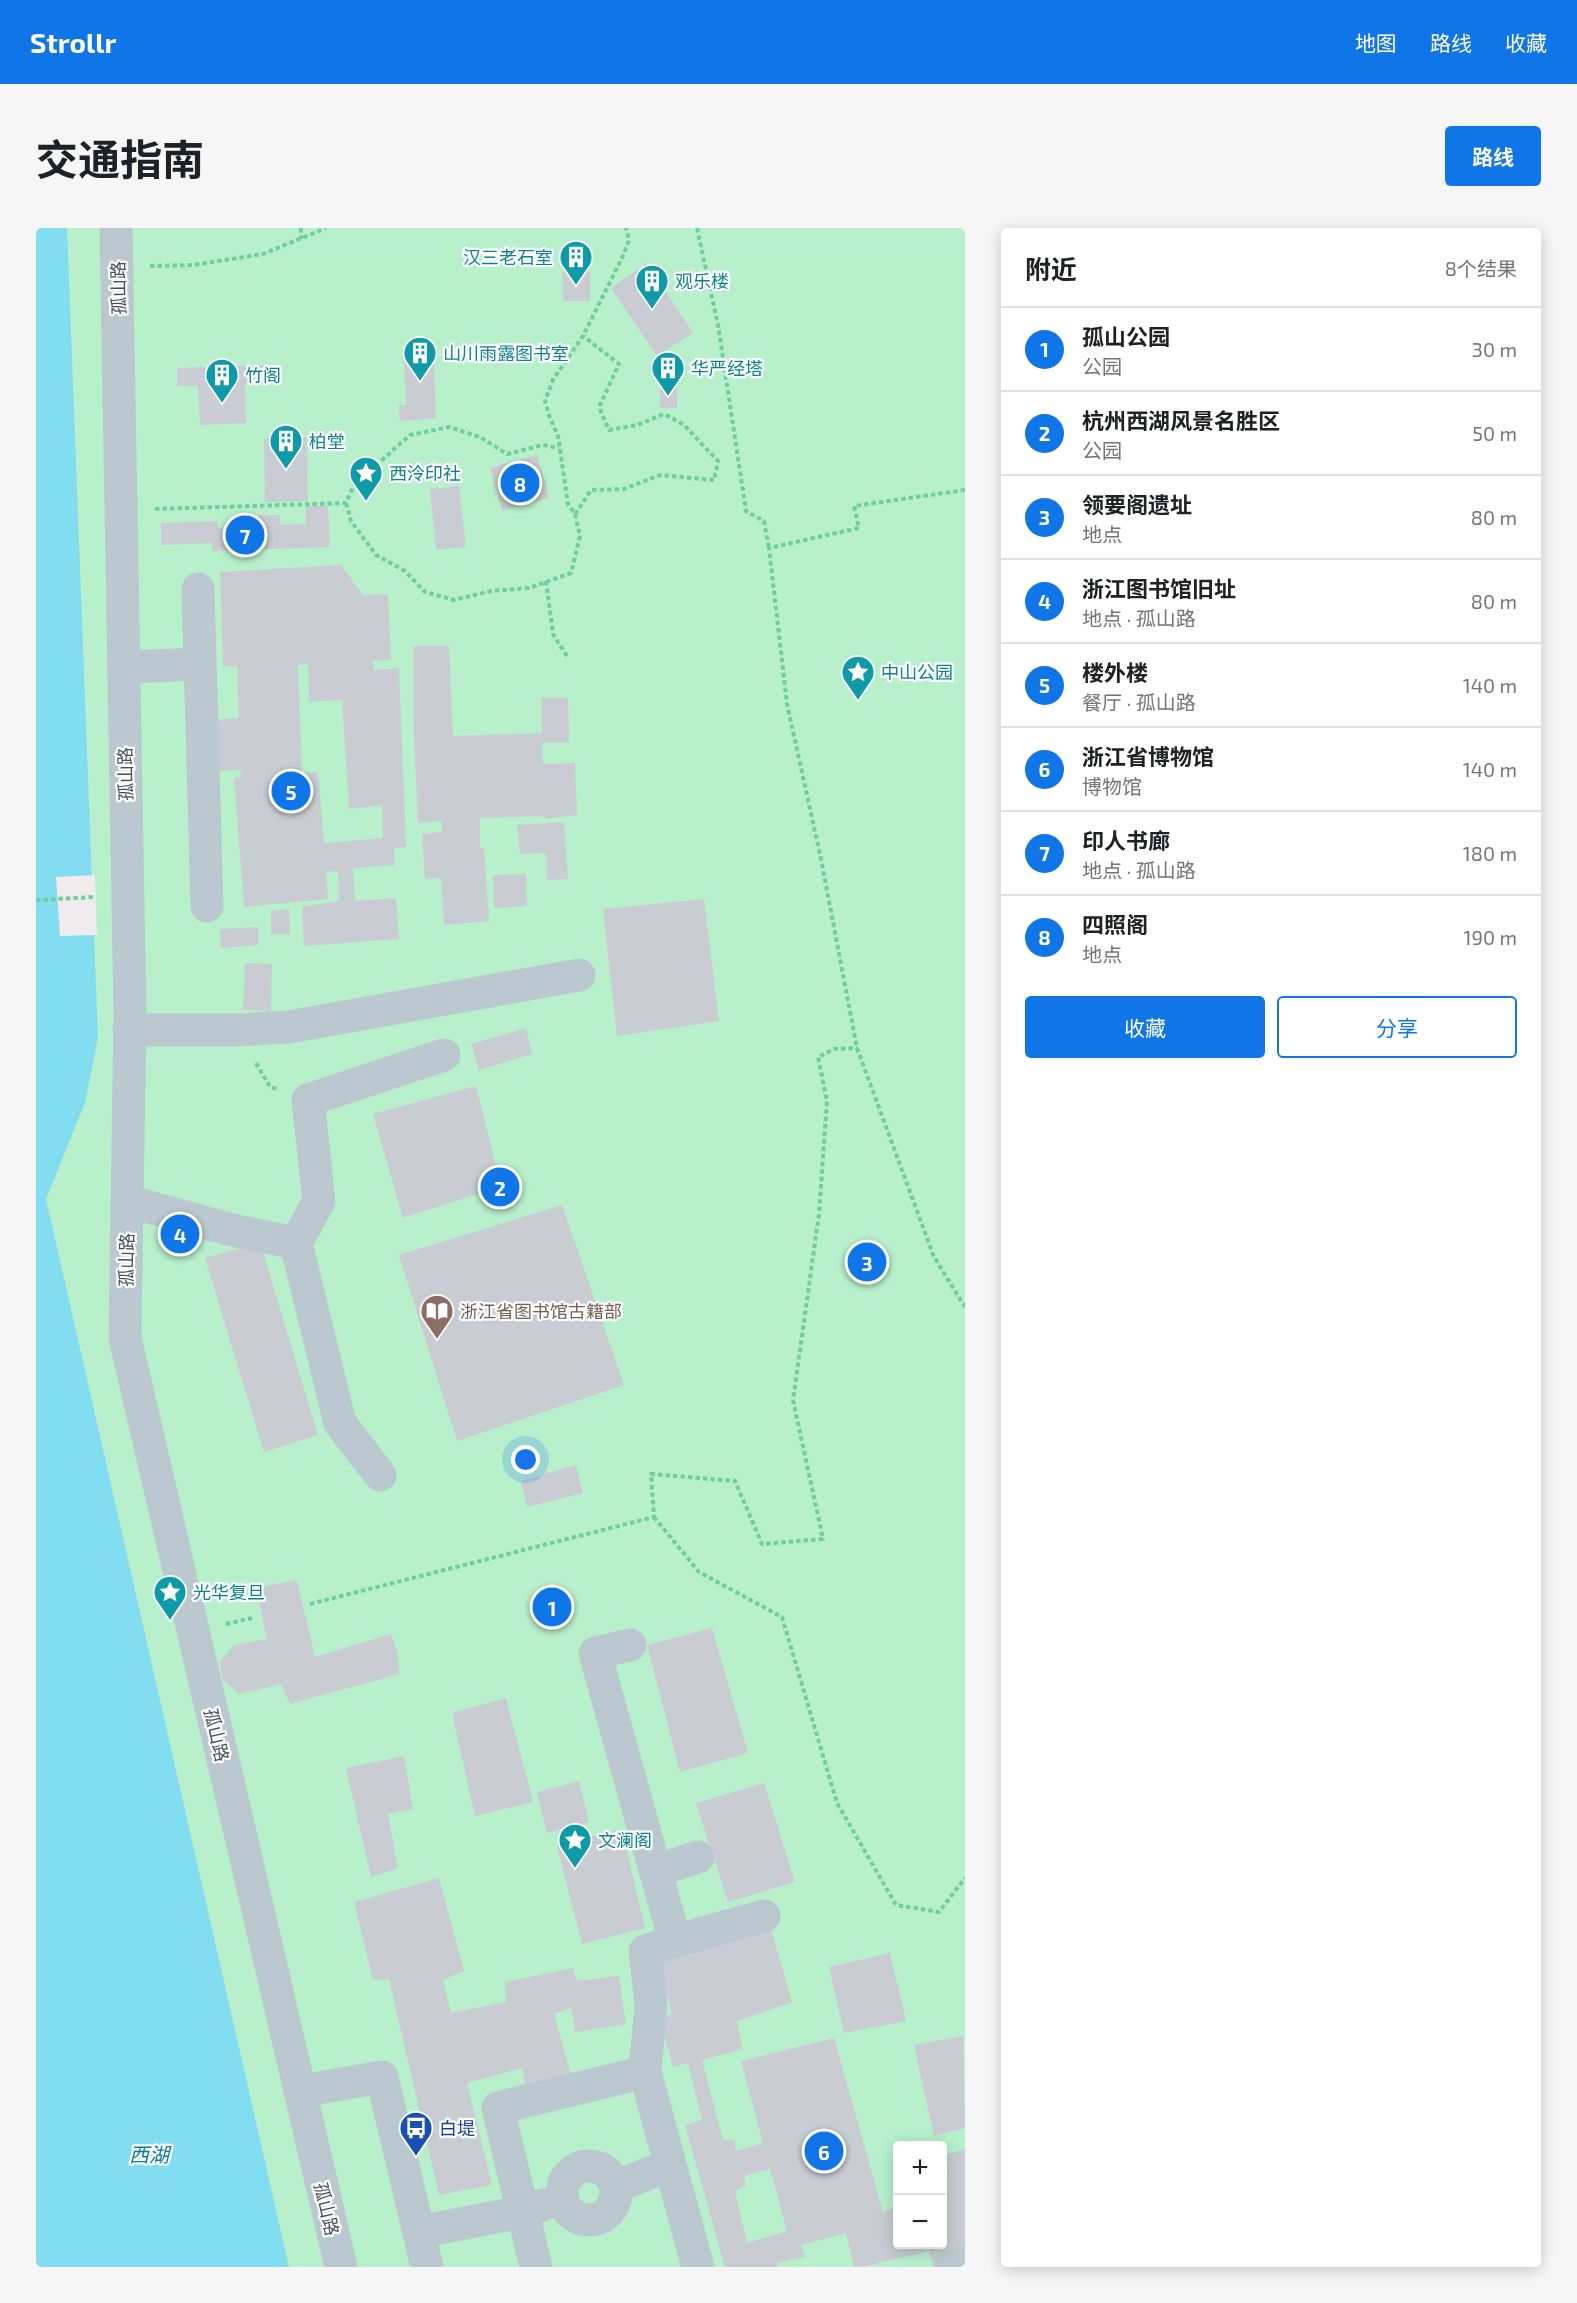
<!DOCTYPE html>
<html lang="zh">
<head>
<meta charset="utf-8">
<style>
	:root { --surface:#fff; --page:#f6f6f6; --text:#202124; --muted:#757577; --line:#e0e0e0; --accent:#1075e6 }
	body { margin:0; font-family:"Exo 2","Noto Sans SC",sans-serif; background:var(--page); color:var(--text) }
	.controls { position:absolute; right:18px; bottom:18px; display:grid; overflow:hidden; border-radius:6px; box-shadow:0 3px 15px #0003 }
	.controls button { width:54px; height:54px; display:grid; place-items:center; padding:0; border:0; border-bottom:2px solid var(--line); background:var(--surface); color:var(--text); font:30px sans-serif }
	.you { position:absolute; left:490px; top:1232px; width:21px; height:21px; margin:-15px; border:4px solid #fff; border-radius:50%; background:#1a73e8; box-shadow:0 0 0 9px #1a73e833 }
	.badge { display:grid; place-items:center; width:39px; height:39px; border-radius:50%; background:var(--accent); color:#fff; font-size:20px; font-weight:700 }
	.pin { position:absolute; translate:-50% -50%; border:3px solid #fff; box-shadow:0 2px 6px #0006 }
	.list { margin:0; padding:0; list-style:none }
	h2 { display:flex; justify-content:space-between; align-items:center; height:78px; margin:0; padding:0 24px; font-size:26px }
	h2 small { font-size:20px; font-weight:400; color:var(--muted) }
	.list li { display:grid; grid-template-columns:39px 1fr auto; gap:18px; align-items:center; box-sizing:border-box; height:84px; padding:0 24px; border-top:2px solid var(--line) }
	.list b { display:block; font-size:22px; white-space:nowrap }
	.list p { margin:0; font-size:20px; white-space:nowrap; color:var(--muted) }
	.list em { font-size:20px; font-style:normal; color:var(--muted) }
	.actions { display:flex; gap:12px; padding:18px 24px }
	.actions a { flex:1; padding:14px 0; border:2px solid var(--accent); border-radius:6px; text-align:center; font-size:21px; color:var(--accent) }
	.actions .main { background:var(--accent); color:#fff }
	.map { position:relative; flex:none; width:929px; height:2039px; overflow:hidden; border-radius:6px }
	header { display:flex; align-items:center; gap:36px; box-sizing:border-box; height:84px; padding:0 30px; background:var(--accent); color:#fff }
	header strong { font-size:28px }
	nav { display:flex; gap:33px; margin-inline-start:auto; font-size:21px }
	.intro { display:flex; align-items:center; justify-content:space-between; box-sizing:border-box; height:144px; padding:0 36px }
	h1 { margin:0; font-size:42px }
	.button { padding:15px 27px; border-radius:6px; background:var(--accent); color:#fff; font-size:21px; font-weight:700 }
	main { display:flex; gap:36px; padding:0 36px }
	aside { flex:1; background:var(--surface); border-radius:6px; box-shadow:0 3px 15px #0003 }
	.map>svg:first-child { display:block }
	.green { fill:#b8f0cc; fill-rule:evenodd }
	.water { fill:#82ddf0 }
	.pier { fill:#f0eced }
	.building { fill:#c9ccd2; fill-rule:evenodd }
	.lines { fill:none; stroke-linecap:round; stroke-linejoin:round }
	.path { stroke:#6ed09c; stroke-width:4; stroke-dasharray:4.5 3; stroke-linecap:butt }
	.minor { stroke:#bcc8d0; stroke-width:33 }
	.labels { text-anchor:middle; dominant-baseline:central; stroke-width:4.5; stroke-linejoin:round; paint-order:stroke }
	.culture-label { font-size:18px; fill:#0d838f; stroke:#fff; text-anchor:start }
	.street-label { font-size:18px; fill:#44515b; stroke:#fff }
	.education-label { font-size:18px; fill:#785e54; stroke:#fff; text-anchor:start }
	.transit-label { font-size:18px; fill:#164399; stroke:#fff; text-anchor:start }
	.water-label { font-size:20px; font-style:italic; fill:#077d96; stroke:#fff }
</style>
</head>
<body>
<header>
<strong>Strollr</strong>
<nav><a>地图</a><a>路线</a><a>收藏</a></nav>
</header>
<div class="intro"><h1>交通指南</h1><a class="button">路线</a></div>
<main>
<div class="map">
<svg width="929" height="2039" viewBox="0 0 929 2039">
	<rect width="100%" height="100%" fill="#f0eced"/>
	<path class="green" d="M 0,0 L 929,0 L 929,2039 L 0,2039 ZM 861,1918 L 906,1918 L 906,2016 L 861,2016 Z"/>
	<path class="water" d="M 0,0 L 31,0 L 62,810 L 49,875 L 10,971 L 253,2039 L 0,2039 Z"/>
	<path class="pier" d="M 59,647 L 61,707 L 24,708 L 20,649 Z"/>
	<path class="building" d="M 611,35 L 657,105 L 621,128 L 575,60 Z
		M 526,44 L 554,44 L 554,73 L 527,73 Z
		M 367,123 L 398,131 L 400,190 L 364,193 L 363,177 L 370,177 Z
		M 232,137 L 233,155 L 209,156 L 210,195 L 164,197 L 162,158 L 141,158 L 141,140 Z
		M 624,159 L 641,159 L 641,180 L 624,180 Z
		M 271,209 L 272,273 L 229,274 L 228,211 Z
		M 501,227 L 513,270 L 466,283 L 454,240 Z
		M 423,258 L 430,319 L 400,322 L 394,261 Z
		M 270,278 L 292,278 L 294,319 L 176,323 L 176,315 L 125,317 L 125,295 L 181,293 L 182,300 L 218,299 L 217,287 L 244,287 L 244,297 L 270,296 Z
		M 305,337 L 327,367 L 352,366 L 355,432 L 337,433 L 338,442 L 363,440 L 370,619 L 358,620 L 359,637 L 317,640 L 319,673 L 360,670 L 363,711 L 268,718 L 266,679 L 303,673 L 302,643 L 290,644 L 292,671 L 208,679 L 198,550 L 205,549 L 204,542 L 176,543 L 174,492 L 203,490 L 201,438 L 187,438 L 184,344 ZM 272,436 L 273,474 L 306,472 L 313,581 L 346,577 L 347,610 L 288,615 L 282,544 L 266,545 L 262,437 Z
		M 377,418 L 413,418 L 417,508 L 506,505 L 505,470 L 532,470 L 533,515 L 506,515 L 507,536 L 539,535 L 541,587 L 509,591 L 509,588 L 444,590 L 444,620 L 448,620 L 453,693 L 408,697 L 405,650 L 389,651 L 386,606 L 406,604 L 406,593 L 382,595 L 378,510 Z
		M 528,594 L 532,651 L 511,652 L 510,625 L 484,626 L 481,597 Z
		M 490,646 L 491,678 L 458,680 L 457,647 Z
		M 668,671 L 683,793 L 581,808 L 567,681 Z
		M 253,681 L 254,706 L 235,706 L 235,683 Z
		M 222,699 L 222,717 L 185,720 L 184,701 Z
		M 209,735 L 236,736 L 235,783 L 207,782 Z
		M 490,800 L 496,826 L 443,842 L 435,816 Z
		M 440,858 L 465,958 L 367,990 L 337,886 Z
		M 526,977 L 588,1157 L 421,1213 L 363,1027 Z
		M 224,1014 L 282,1207 L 228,1224 L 169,1030 Z
		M 540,1237 L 547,1265 L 491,1279 L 485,1253 Z
		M 261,1352 L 279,1429 L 355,1406 L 362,1426 L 363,1446 L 254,1476 L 245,1456 L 203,1466 L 186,1451 L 184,1433 L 198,1417 L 231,1411 L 220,1360 Z
		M 676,1400 L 712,1525 L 644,1544 L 611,1417 Z
		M 470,1470 L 497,1574 L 439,1588 L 416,1485 Z
		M 368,1528 L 377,1581 L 352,1586 L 362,1640 L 335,1649 L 310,1540 Z
		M 543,1553 L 553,1594 L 511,1605 L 501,1564 Z
		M 728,1555 L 759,1654 L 692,1674 L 660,1575 Z
		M 586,1601 L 609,1700 L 546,1716 L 521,1618 Z
		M 403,1650 L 428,1743 L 407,1752 L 415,1785 L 470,1774 L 469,1754 L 537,1740 L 541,1753 L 583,1748 L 590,1796 L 539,1804 L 535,1780 L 518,1786 L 535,1847 L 490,1860 L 486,1840 L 431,1855 L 456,1957 L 403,1967 L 353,1751 L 337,1752 L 318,1674 Z
		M 734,1698 L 756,1774 L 701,1793 L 707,1821 L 666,1832 L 687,1912 L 698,1912 L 700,1923 L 727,1915 L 705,1833 L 798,1810 L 847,1984 L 861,1978 L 861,2016 L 906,2016 L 906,1947 L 912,1946 L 907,1927 L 929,1921 L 929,2027 L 897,2036 L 893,2023 L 826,2039 L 818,2039 L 810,2005 L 765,2017 L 769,2029 L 741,2035 L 742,2039 L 689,2039 L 649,1897 L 666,1892 L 652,1835 L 637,1839 L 624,1790 L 636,1786 L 620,1730 ZM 734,1941 L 751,2003 L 711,2015 L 699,1963 L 710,1958 L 708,1948 Z
		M 854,1725 L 870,1793 L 808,1805 L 793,1739 Z
		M 927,1808 L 929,1900 L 898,1908 L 878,1817 Z"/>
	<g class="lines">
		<path class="path" d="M 265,0 L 265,11
			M 661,0 L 682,97 L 710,283 L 728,293 L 733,320
			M 114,38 L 157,37 L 227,26 L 290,0
			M 929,262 L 818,278 L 823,300 L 733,320 L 751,476 L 785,631 L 821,820 L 898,1029 L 929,1079
			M 310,275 L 315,293 L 340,327 L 369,343 L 389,364 L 418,372 L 455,363 L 493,360 L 535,345 L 544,308 L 539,286 L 532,276 L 522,208 L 514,190 L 509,173 L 517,152 L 547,108 L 587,28 L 593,12 L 590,0
			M 119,281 L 310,275 L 318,257 L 374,207 L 413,199 L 444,209 L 471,226 L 507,217 L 523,220
			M 539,286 L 555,262 L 588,261 L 624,247 L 678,252 L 682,233 L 648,197 L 628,186 L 601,197 L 573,202 L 563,179 L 583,136 L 547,108
			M 510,353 L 517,406 L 532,430
			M 0,672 L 58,669
			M 220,835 L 234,859 L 241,861
			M 618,1289 L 663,1344 L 746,1389 L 801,1575 L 860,1677 L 903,1684 L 929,1650
			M 274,1376 L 618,1289 L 615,1246 L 699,1253 L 726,1316 L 787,1311 L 757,1172 L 783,986 L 791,873 L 782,829 L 798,821 L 821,820
			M 190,1396 L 216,1390"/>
		<path class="minor" d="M 80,0 L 94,786 L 89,1110 L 305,2039
			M 162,361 L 171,678
			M 88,439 L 164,436
			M 93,802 L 202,802 L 253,799 L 543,747
			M 91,973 L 196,1002 L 260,1015
			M 344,1247 L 304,1195 L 260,1015 L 283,973 L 272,872 L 408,827
			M 594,1417 L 559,1425 L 639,1713 L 609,1723 L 615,1777 L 609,1844
			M 619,1643 L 662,1629
			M 639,1713 L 728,1688
			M 264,1863 L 346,1849 L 391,2039
			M526 1965a27 27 0 1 1 54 0a27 27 0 1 1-54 0Z
			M 579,1959 L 634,1937
			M 383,2004 L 485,1984 L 507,1977
			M 500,2039 L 462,1880 L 609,1844 L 662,2039
			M 914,2039 L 929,2035"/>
	</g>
	<defs>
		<g id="building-pin" transform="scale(1.725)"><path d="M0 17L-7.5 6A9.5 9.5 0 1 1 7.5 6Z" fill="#0f9aa8" stroke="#fff"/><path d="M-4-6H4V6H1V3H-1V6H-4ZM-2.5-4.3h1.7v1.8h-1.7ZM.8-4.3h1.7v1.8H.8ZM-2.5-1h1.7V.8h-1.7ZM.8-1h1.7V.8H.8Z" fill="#fff"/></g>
		<g id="sight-pin" transform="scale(1.725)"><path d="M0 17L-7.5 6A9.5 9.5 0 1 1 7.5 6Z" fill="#0f9aa8" stroke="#fff"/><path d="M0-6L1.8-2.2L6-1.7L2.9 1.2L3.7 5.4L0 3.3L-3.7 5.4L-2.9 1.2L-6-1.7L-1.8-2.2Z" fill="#fff"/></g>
		<g id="library-pin" transform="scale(1.725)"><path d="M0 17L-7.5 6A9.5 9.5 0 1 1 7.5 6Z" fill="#8d6e63" stroke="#fff"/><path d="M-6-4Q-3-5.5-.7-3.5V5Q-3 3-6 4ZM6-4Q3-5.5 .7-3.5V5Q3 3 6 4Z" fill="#fff"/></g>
		<g id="bus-pin" transform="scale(1.725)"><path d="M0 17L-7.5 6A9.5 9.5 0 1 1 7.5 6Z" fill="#1a4fb4" stroke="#fff"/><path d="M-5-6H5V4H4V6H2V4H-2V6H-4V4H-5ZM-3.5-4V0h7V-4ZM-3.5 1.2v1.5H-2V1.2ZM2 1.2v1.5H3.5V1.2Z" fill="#fff"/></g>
	</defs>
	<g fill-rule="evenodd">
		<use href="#building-pin" x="540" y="29"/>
		<use href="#building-pin" x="616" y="53"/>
		<use href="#building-pin" x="384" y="125"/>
		<use href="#building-pin" x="632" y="140"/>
		<use href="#building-pin" x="186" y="147"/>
		<use href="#building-pin" x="250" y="213"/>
		<use href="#sight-pin" x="330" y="245"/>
		<use href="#sight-pin" x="822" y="444"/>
		<use href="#library-pin" x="401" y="1083"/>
		<use href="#sight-pin" x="134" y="1364"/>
		<use href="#sight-pin" x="539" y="1612"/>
		<use href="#bus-pin" x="380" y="1900"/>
	</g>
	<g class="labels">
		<g class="culture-label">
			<text x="517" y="29" text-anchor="end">汉三老石室</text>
			<text x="639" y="53">观乐楼</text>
			<text x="407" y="125">山川雨露图书室</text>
			<text x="655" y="140">华严经塔</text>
			<text x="209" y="147">竹阁</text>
			<text x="273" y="213">柏堂</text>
			<text x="353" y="245">西泠印社</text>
			<text x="845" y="444">中山公园</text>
			<text x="157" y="1364">光华复旦</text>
			<text x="562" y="1612">文澜阁</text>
		</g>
		<g class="street-label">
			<text transform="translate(82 60) rotate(-91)">孤山路</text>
			<text transform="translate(89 546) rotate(-91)">孤山路</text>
			<text transform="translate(90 1032) rotate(-89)">孤山路</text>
			<text transform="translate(181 1507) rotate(77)">孤山路</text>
			<text transform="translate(291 1981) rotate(77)">孤山路</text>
		</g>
		<g class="education-label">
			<text x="424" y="1083">浙江省图书馆古籍部</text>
		</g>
		<g class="transit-label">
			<text x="403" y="1900">白堤</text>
		</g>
		<g class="water-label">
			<text x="113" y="1926">西湖</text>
		</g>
	</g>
</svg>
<div class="controls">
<button>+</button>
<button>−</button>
</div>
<div class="you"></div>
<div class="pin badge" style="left:516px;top:1379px">1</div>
<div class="pin badge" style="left:464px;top:959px">2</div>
<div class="pin badge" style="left:831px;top:1034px">3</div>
<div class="pin badge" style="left:144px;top:1006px">4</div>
<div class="pin badge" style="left:255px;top:563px">5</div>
<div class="pin badge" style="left:788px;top:1923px">6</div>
<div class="pin badge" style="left:209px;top:307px">7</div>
<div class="pin badge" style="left:484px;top:255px">8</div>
</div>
<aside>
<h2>附近<small>8个结果</small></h2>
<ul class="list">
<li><span class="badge">1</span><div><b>孤山公园</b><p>公园</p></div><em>30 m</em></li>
<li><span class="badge">2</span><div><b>杭州西湖风景名胜区</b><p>公园</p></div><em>50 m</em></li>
<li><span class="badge">3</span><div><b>领要阁遗址</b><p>地点</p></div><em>80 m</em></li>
<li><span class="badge">4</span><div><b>浙江图书馆旧址</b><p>地点 · 孤山路</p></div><em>80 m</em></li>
<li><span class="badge">5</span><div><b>楼外楼</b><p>餐厅 · 孤山路</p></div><em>140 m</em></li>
<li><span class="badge">6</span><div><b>浙江省博物馆</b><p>博物馆</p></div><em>140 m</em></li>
<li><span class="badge">7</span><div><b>印人书廊</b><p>地点 · 孤山路</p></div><em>180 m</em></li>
<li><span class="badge">8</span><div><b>四照阁</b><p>地点</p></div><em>190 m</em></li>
</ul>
<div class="actions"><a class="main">收藏</a><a>分享</a></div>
</aside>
</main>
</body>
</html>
